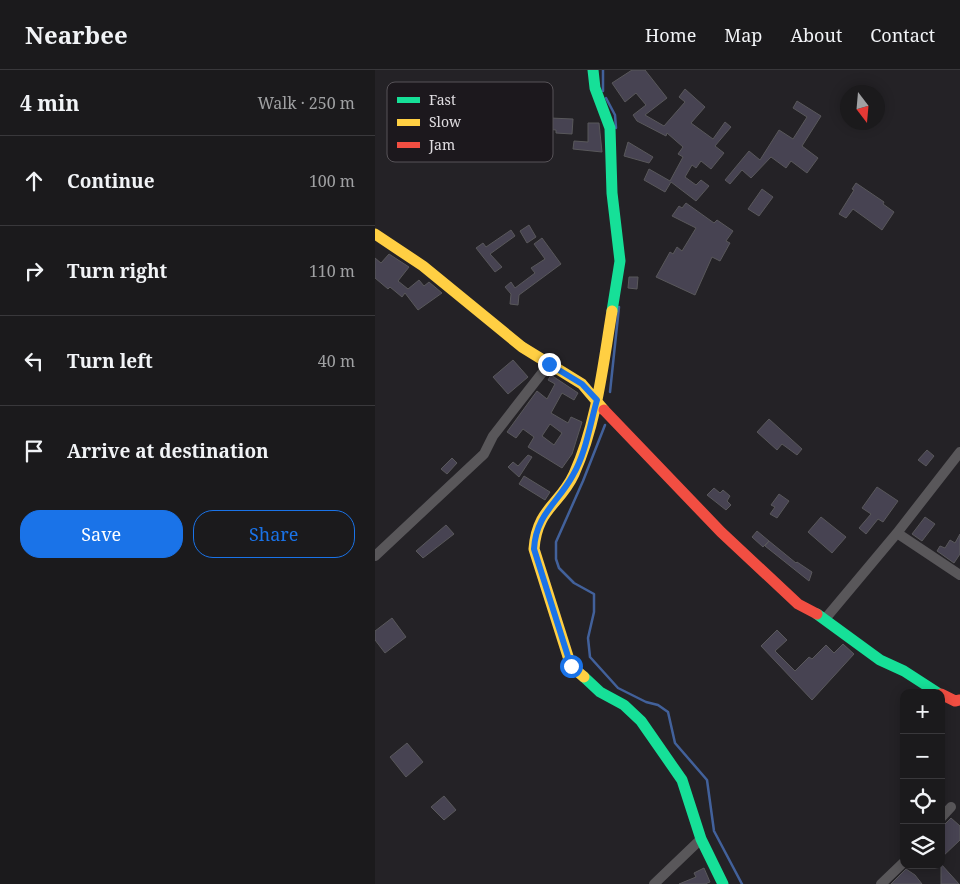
<!DOCTYPE html>
<html lang="en">
<head>
<meta charset="utf-8">
<style>
	:root { --surface:#1b1a1c; --page:#242325; --text:#f1f3f6; --muted:#a0a1a3; --line:#39383b; --accent:#1a73e8 }
	body { margin:0; font-family:"Noto Serif",serif; background:var(--page); color:var(--text) }
	.controls { position:absolute; right:15px; bottom:15px; display:grid; overflow:hidden; border-radius:10px; box-shadow:0 2px 12px #0003 }
	.controls button { width:45px; height:45px; display:grid; place-items:center; padding:0; border:0; border-bottom:1px solid var(--line); background:var(--surface); color:var(--text); font:25px sans-serif }
	.compass { position:absolute; left:465px; top:15px; width:45px; height:45px; border-radius:50%; background:var(--surface); box-shadow:0 2px 12px #0003; rotate:164deg }
	.stop { position:absolute; width:15px; height:15px; margin:-11px; border:4px solid #1a73e8; border-radius:50%; background:#fff }
	.stop.end { background:#1a73e8; border-color:#fff; box-shadow:0 1px 5px #0008 }
	.list { margin:0; padding:0; list-style:none }
	h2 { display:flex; justify-content:space-between; align-items:center; height:65px; margin:0; padding:0 20px; font-size:21px }
	h2 small { font-size:16px; font-weight:400; color:var(--muted) }
	.list li { display:grid; grid-template-columns:32px 1fr auto; gap:15px; align-items:center; box-sizing:border-box; height:90px; padding:0 20px; border-top:1px solid var(--line) }
	.list b { display:block; font-size:19px; white-space:nowrap }
	.list em { font-size:16px; font-style:normal; color:var(--muted) }
	.actions { display:flex; gap:10px; padding:15px 20px }
	.actions a { flex:1; padding:11px 0; border:1px solid var(--accent); border-radius:20px; text-align:center; font-size:18px; color:var(--accent) }
	.actions .main { background:var(--accent); color:#fff }
	.icon { flex:none; width:28px; height:28px; fill:none; stroke:currentColor; stroke-width:2; stroke-linecap:round; stroke-linejoin:round }
	.map { position:relative; flex:none; width:585px; height:814px; overflow:hidden }
	header { display:flex; align-items:center; gap:30px; box-sizing:border-box; height:70px; padding:0 25px; background:var(--surface); border-bottom:1px solid var(--line) }
	header strong { font-size:24px }
	nav { display:flex; gap:28px; margin-inline-start:auto; font-size:18px }
	main { display:flex }
	aside { flex:1; background:var(--surface) }
	.map>svg:first-child { display:block }
	.lines { fill:none; stroke-linecap:round; stroke-linejoin:round }
	.stream { stroke:#42619b; stroke-width:2.5 }
	.building { fill:#474352; stroke:#59585b; fill-rule:evenodd }
	.street { stroke:#59575a; stroke-width:10 }
	.fast { stroke:#16e098; stroke-width:11 }
	.slow { stroke:#ffcf43; stroke-width:11 }
	.jam { stroke:#f24e42; stroke-width:11 }
	.route { stroke:#1a73e8; stroke-width:6 }
	.key { fill:#1c181d; stroke:#575358; stroke-width:1 }
	.key-label { font-size:14px; fill:#e0dde1 }
</style>
</head>
<body>
<header>
<strong>Nearbee</strong>
<nav><a>Home</a><a>Map</a><a>About</a><a>Contact</a></nav>
</header>
<main>
<aside>
<h2>4 min<small>Walk · 250 m</small></h2>
<ul class="list">
<li><svg class="icon" aria-label="ahead" viewBox="0 0 24 24"><path d="M12 20V5M6 11l6-6 6 6"/></svg><div><b>Continue</b></div><em>100 m</em></li>
<li><svg class="icon" aria-label="right" viewBox="0 0 24 24"><path d="M7 20v-9h11M14 6l5 5-5 5"/></svg><div><b>Turn right</b></div><em>110 m</em></li>
<li><svg class="icon" aria-label="left" viewBox="0 0 24 24"><path d="M17 20v-9H6M10 6l-5 5 5 5"/></svg><div><b>Turn left</b></div><em>40 m</em></li>
<li><svg class="icon" aria-label="arrive" viewBox="0 0 24 24"><path d="M6 21V4h12l-3 4 3 4H6"/></svg><div><b>Arrive at destination</b></div></li>
</ul>
<div class="actions"><a class="main">Save</a><a>Share</a></div>
</aside>
<div class="map">
<svg width="585" height="814" viewBox="0 0 585 814">
	<rect width="100%" height="100%" fill="#242226"/>
	<g class="lines">
		<path class="stream" d="M 228,21 L 228,0
			M 231,28 L 240,45 L 241,58
			M 235,322 L 244,237
			M 230,355 L 208,411 L 181,472 L 181,489 L 184,498 L 199,513 L 219,524 L 219,542 L 213,568 L 215,587 L 243,618 L 271,632 L 283,635 L 293,642 L 300,673 L 332,710 L 339,761 L 367,814"/>
	</g>
	<path class="building" d="M 257,0 L 270,0 L 292,28 L 270,45 L 289,56 L 310,32 L 304,27 L 310,19 L 330,37 L 316,53 L 338,69 L 350,52 L 356,57 L 340,76 L 349,83 L 336,99 L 326,91 L 321,98 L 317,95 L 310,107 L 321,115 L 326,110 L 334,116 L 321,131 L 296,112 L 290,122 L 269,110 L 274,99 L 295,111 L 308,87 L 303,84 L 308,77 L 292,63 L 291,66 L 262,51 L 258,45 L 271,35 L 261,23 L 250,32 L 237,13 Z
		M 422,31 L 446,46 L 427,76 L 443,88 L 432,103 L 416,91 L 411,98 L 396,87 L 376,108 L 367,100 L 355,114 L 350,110 L 374,81 L 385,90 L 404,60 L 418,69 L 432,47 L 418,38 Z
		M 163,40 L 176,42 L 175,48 L 198,49 L 197,64 L 181,63 L 181,60 L 161,58 Z
		M 213,53 L 224,53 L 227,82 L 198,79 L 199,71 L 213,72 Z
		M 253,72 L 278,87 L 274,93 L 249,86 Z
		M 481,113 L 509,132 L 508,134 L 519,142 L 507,160 L 478,139 L 471,148 L 464,144 L 479,120 L 477,119 Z
		M 387,119 L 398,127 L 384,146 L 373,139 Z
		M 311,133 L 339,153 L 342,150 L 358,161 L 351,171 L 355,173 L 345,191 L 337,187 L 320,225 L 281,207 L 295,182 L 298,184 L 302,177 L 307,181 L 321,158 L 297,146 L 304,136 L 307,138 Z
		M 154,155 L 161,167 L 152,173 L 145,161 Z
		M 136,160 L 140,166 L 115,184 L 127,197 L 120,202 L 101,178 L 108,173 L 111,177 Z
		M 167,168 L 186,194 L 144,225 L 143,235 L 135,234 L 136,224 L 130,217 L 136,212 L 140,218 L 160,203 L 156,198 L 170,189 L 159,174 Z
		M 14,184 L 34,197 L 23,211 L 33,219 L 44,210 L 49,216 L 54,212 L 67,223 L 43,240 L 30,223 L 27,227 L 15,217 L 13,219 L 0,208 L 0,188 L 6,193 Z
		M 254,207 L 263,207 L 262,219 L 253,218 Z
		M 138,290 L 153,307 L 133,324 L 118,307 Z
		M 176,305 L 203,323 L 199,330 L 187,323 L 176,343 L 193,353 L 196,347 L 207,352 L 197,384 L 187,398 L 153,377 L 159,367 L 148,359 L 141,368 L 132,362 L 162,321 L 172,329 L 180,314 L 173,310 ZM 175,354 L 187,363 L 179,375 L 167,366 Z
		M 394,349 L 427,379 L 422,385 L 407,374 L 402,380 L 382,362 Z
		M 552,380 L 559,386 L 551,396 L 543,390 Z
		M 153,385 L 157,387 L 144,407 L 133,397 L 138,392 L 143,396 Z
		M 77,388 L 82,393 L 72,404 L 66,399 Z
		M 149,406 L 175,422 L 170,430 L 144,414 Z
		M 502,417 L 523,431 L 508,452 L 503,449 L 491,464 L 484,458 L 496,444 L 487,438 Z
		M 339,418 L 345,423 L 348,420 L 355,426 L 352,431 L 356,435 L 351,440 L 332,425 Z
		M 404,424 L 414,431 L 402,448 L 395,444 L 400,437 L 396,435 Z
		M 446,447 L 471,467 L 457,483 L 433,462 Z
		M 550,447 L 560,454 L 547,471 L 537,464 Z
		M 71,455 L 79,464 L 48,488 L 41,481 Z
		M 382,461 L 394,471 L 388,477 L 377,467 Z
		M 585,464 L 585,484 L 579,493 L 562,481 L 565,476 L 570,478 L 575,470 L 580,473 Z
		M 394,471 L 421,493 L 422,492 L 437,502 L 434,511 L 390,476 Z
		M 17,548 L 31,567 L 10,583 L 0,570 L 0,561 Z
		M 402,560 L 412,570 L 400,581 L 420,601 L 434,587 L 437,589 L 451,575 L 459,583 L 468,574 L 479,584 L 437,630 L 386,576 Z
		M 32,673 L 48,692 L 31,707 L 15,687 Z
		M 69,726 L 81,740 L 69,750 L 56,737 Z
		M 576,748 L 585,756 L 585,770 L 566,788 L 566,758 Z
		M 566,794 L 584,814 L 566,814 Z
		M 329,798 L 335,812 L 330,814 L 304,814 L 321,807 L 319,803 Z
		M 531,799 L 540,805 L 547,814 L 516,814 Z"/>
	<g class="lines">
		<path class="street" d="M 522,463 L 585,505
			M 0,486 L 109,384 L 118,366 L 174,294
			M 450,549 L 522,463 L 585,382
			M 566,748 L 576,737
			M 279,814 L 326,769
			M 506,814 L 529,792"/>
		<path class="fast" d="M 218,0 L 220,18 L 235,58 L 237,123 L 245,191 L 237,241
			M 442,544 L 505,590 L 529,601 L 563,623
			M 209,607 L 225,622 L 249,635 L 266,651 L 307,710 L 326,769 L 348,814"/>
		<path class="slow" d="M 0,164 L 48,196 L 147,277 L 207,314 L 229,340
			M 209,607 L 196,596 L 159,479 C 162,438 185,435 199,404 C 222,353 228,295 237,241"/>
		<path class="jam" d="M 229,340 L 346,462 L 423,534 L 442,544
			M 566,624 L 580,631 L 585,630"/>
	</g>
	<g class="lines">
		<path class="route" d="M 174,294 L 207,314 L 222,330 C 215,354 211,383 198,405 C 183,433 161,444 159,479 L 196,596"/>
	</g>
	<rect x="12" y="12" width="166" height="80" rx="8" class="key"/>
	<rect x="22" y="27" width="23" height="6" fill="#16e098"/>
	<rect x="22" y="49" width="23" height="7" fill="#ffcf43"/>
	<rect x="22" y="72" width="23" height="6" fill="#f24e42"/>
	<g class="key-label">
		<text x="54" y="35">Fast</text>
		<text x="54" y="57">Slow</text>
		<text x="54" y="80">Jam</text>
	</g>
</svg>
<div class="controls">
<button>+</button>
<button>−</button>
<button><svg class="icon" aria-label="locate" viewBox="0 0 24 24"><circle cx="12" cy="12" r="6"/><path d="M12 2v4M12 18v4M2 12h4M18 12h4"/></svg></button>
<button><svg class="icon" aria-label="layers" viewBox="0 0 24 24"><path d="M12 4l9 5-9 5-9-5zM3 14l9 5 9-5"/></svg></button>
</div>
<svg class="compass" viewBox="-18 -18 36 36"><path d="M0-13l5 13h-10z" fill="#e53935"/><path d="M0 13l5-13h-10z" fill="#a0a1a3"/></svg>
<div class="stop" style="left:196px;top:596px"></div>
<div class="stop end" style="left:174px;top:294px"></div>
</div>
</main>
</body>
</html>
